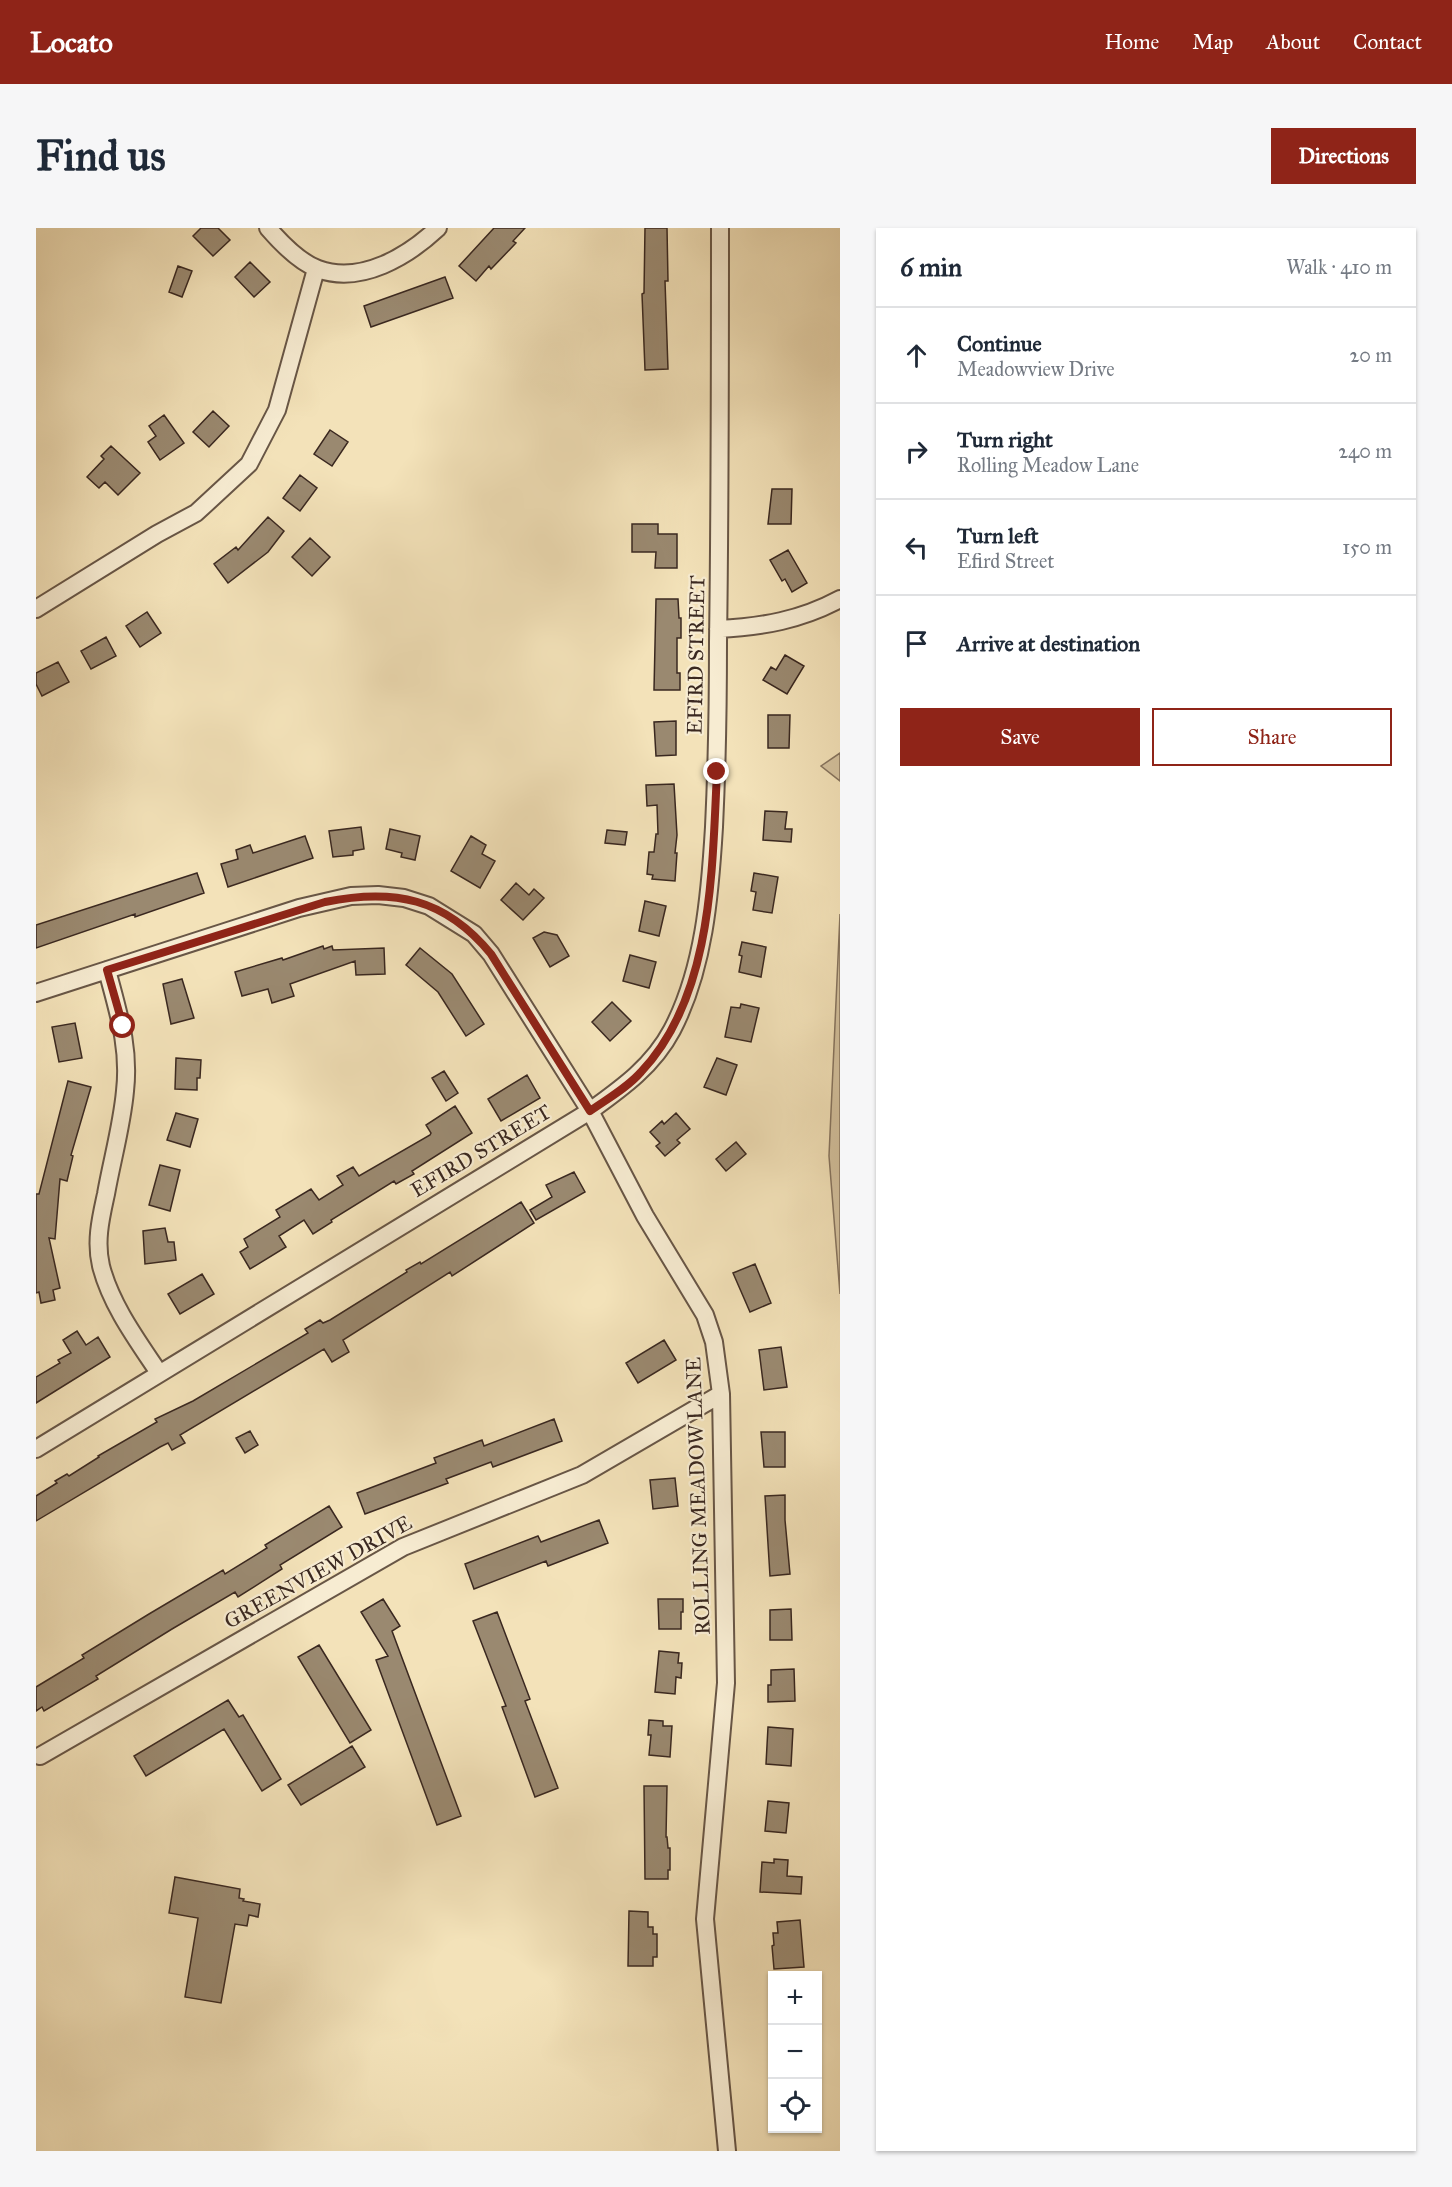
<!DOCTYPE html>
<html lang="en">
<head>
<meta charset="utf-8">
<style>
	:root { --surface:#fff; --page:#f6f6f7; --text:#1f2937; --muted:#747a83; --line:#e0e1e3; --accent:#8f2418 }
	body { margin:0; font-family:"IM FELL Great Primer",serif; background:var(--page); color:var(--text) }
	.controls { position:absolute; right:18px; bottom:18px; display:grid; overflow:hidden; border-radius:0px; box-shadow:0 2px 4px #0004 }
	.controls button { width:54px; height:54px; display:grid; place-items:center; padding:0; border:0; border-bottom:2px solid var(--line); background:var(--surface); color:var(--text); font:30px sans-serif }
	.stop { position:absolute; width:18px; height:18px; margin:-14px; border:4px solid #8f2418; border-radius:50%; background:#fff }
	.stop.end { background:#8f2418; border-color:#fff; box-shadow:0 2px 6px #0008 }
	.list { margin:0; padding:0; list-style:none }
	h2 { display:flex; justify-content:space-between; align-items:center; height:78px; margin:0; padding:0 24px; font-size:26px }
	h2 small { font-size:20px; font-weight:400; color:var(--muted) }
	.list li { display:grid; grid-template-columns:39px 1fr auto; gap:18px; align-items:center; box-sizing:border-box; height:96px; padding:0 24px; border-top:2px solid var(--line) }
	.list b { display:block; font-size:22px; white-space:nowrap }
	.list p { margin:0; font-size:20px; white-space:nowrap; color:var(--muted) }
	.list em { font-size:20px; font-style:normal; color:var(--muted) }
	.actions { display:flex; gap:12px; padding:18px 24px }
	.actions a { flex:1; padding:14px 0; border:2px solid var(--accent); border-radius:0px; text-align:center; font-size:21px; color:var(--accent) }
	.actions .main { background:var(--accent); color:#fff }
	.icon { flex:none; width:33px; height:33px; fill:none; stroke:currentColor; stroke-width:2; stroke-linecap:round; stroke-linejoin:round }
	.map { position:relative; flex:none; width:804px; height:1923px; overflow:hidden; border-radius:0px }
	header { display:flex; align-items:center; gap:36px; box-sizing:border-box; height:84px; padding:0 30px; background:var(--accent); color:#fff }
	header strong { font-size:28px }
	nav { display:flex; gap:33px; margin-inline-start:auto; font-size:21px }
	.intro { display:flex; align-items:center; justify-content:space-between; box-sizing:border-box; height:144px; padding:0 36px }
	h1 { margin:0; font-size:42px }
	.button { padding:15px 27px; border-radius:0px; background:var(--accent); color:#fff; font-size:21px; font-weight:700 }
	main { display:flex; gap:36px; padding:0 36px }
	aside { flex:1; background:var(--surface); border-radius:0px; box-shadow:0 2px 4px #0004 }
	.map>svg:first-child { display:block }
	.green { fill:#d4c29f; stroke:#877560; stroke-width:1.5 }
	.building { fill:#9a8970; stroke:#3a2820; stroke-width:1.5 }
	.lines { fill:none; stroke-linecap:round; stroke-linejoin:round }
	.minor-casing { stroke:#685646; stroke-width:20 }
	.minor { stroke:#f7ecd2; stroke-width:16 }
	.route { stroke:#8f2418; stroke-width:8 }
	.labels { text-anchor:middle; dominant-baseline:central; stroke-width:4.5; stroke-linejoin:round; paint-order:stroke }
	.street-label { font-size:21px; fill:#3a2820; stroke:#f7ecd2 }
</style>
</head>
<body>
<header>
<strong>Locato</strong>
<nav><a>Home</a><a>Map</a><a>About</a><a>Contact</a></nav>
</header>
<div class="intro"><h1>Find us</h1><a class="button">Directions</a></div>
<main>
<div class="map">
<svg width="804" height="1923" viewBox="0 0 804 1923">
	<rect width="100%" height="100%" fill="#f3e2b9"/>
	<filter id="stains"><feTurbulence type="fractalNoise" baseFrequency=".00333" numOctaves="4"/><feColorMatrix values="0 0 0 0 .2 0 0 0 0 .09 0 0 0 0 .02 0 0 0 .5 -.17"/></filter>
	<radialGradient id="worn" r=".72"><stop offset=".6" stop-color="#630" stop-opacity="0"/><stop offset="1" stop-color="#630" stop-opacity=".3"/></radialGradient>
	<path class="green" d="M 804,525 L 804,553 L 785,538 Z
		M 804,686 L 804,1066 L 793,928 Z"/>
	<path class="building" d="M 165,0 L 182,0 L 194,12 L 177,28 L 157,8 Z
		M 458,0 L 489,0 L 477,13 L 480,15 L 455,41 L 453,38 L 440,53 L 423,38 Z
		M 609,0 L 631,0 L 632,53 L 629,53 L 632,141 L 609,142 L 606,66 L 608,65 Z
		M 214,34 L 234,54 L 218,69 L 199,49 Z
		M 142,38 L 156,43 L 146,69 L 133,64 Z
		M 409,49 L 417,70 L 335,99 L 328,78 Z
		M 177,183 L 193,198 L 173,219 L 157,204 Z
		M 128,187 L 148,215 L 124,232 L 112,214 L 120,208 L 113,198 Z
		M 294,202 L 312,214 L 296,238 L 278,226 Z
		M 75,218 L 104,245 L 82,267 L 69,254 L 63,260 L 51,249 L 68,231 L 65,228 Z
		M 264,247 L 281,260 L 264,283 L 247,270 Z
		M 736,261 L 756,261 L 755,296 L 732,296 Z
		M 232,289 L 248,303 L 232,324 L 192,355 L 178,336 L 200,319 L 202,322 Z
		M 596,296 L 622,296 L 622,306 L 641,306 L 641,340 L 619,340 L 620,324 L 596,324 Z
		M 274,310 L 294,329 L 276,348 L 256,329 Z
		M 752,322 L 771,355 L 756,364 L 749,351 L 746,353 L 734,332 Z
		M 620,371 L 642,371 L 643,390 L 645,390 L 645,410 L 641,410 L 641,445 L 644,445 L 644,462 L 618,462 Z
		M 111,384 L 125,405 L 104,419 L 90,398 Z
		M 70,409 L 80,428 L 55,441 L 45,423 Z
		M 749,427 L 768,438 L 751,466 L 727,452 L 735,439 L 740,442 Z
		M 22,434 L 33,454 L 6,468 L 0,456 L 0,445 Z
		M 732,487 L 754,487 L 753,520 L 732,520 Z
		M 640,493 L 640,527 L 620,528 L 618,494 Z
		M 638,556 L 641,607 L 639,625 L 641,625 L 639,653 L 616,651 L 617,647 L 611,646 L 613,624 L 618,624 L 620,606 L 622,606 L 621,577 L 611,578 L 610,557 Z
		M 729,583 L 751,584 L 749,601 L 756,601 L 755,614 L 727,612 Z
		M 325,599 L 328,621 L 317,623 L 317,627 L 297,629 L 293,603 Z
		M 354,601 L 384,608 L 379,632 L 365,629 L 366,625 L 350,621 Z
		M 571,602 L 591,604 L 589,617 L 569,615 Z
		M 269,608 L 277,630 L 192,659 L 185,636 L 202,631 L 200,622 L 214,617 L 217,625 Z
		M 435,608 L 450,617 L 446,626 L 459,633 L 444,660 L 415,643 Z
		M 161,645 L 168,665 L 99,689 L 99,686 L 0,720 L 0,697 Z
		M 718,645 L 742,649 L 736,685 L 717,682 L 720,664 L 715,663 Z
		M 480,655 L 493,667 L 498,661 L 508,670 L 487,692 L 465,672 Z
		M 609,673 L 630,678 L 623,708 L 603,703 Z
		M 508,704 L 521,707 L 533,728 L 514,739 L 497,710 Z
		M 706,714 L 730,719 L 725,749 L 703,744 L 706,728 L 703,727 Z
		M 287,718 L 288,721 L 296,718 L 297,722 L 348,720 L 349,746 L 320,747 L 319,733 L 254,756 L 258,768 L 236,775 L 232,761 L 206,768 L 199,744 L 246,730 L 247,732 Z
		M 384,720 L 416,746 L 448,796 L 430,808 L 402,764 L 370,737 Z
		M 594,727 L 620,734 L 613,760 L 587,753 Z
		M 146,751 L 158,790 L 135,796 L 127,756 Z
		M 576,774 L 595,793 L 574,813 L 556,794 Z
		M 705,776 L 723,780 L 715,814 L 689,809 L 695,779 L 704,780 Z
		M 39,795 L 46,830 L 23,834 L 16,799 Z
		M 140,830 L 165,832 L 164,850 L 161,850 L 161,862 L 139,861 Z
		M 681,830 L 701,837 L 690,867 L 668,859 Z
		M 408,843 L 422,865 L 410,873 L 396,850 Z
		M 491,847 L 504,870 L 465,893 L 452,871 Z
		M 32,853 L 55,859 L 35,927 L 37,928 L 31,953 L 24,951 L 19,1011 L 13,1010 L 24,1060 L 17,1062 L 19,1072 L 5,1075 L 3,1064 L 0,1065 L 0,966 L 3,966 Z
		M 419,878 L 436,905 L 376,943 L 378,946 L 360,956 L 358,953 L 295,992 L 296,994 L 277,1006 L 268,992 L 243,1008 L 250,1019 L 214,1041 L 204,1024 L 212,1019 L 208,1011 L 244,989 L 240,982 L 275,961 L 283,972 L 307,957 L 301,948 L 317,939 L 323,948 L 394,907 L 395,905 L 390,897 Z
		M 140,885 L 162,891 L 154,919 L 131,912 Z
		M 640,885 L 654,901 L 641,912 L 644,915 L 629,928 L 620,918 L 624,915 L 614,904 L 626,893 L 628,896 Z
		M 700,914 L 710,926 L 690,943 L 680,931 Z
		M 124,937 L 144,942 L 134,983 L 113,977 Z
		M 538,944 L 549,964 L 500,992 L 494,982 L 516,969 L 510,957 Z
		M 485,974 L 498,995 L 416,1048 L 414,1044 L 307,1112 L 313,1124 L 296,1134 L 288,1121 L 144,1207 L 149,1215 L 136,1222 L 132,1215 L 124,1219 L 0,1293 L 0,1268 L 21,1255 L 19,1253 L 31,1246 L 33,1248 L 63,1229 L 62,1228 L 121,1194 L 119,1191 L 157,1173 L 272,1105 L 269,1101 L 284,1092 L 287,1095 L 294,1092 L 371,1044 L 370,1042 L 384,1034 L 385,1036 Z
		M 129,1000 L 132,1014 L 138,1014 L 140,1032 L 109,1036 L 107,1003 Z
		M 719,1036 L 735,1075 L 714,1084 L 697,1045 Z
		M 166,1046 L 178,1066 L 144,1086 L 132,1066 Z
		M 41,1103 L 50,1117 L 62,1109 L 74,1129 L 0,1175 L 0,1149 L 24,1135 L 22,1132 L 35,1125 L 27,1112 Z
		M 628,1112 L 640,1132 L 602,1155 L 590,1135 Z
		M 745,1119 L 751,1159 L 728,1162 L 723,1122 Z
		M 518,1191 L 526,1213 L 457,1239 L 455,1234 L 410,1251 L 412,1255 L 329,1286 L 321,1265 L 400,1235 L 398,1230 L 446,1212 L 448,1218 Z
		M 214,1203 L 222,1217 L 209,1225 L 200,1210 Z
		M 725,1204 L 749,1204 L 749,1239 L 728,1239 Z
		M 639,1250 L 642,1278 L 617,1281 L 614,1252 Z
		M 749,1267 L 749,1292 L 754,1346 L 734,1348 L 729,1268 Z
		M 293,1278 L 306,1299 L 244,1337 L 246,1341 L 202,1369 L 199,1364 L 136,1401 L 60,1448 L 62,1451 L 8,1483 L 6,1479 L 0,1483 L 0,1459 L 48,1430 L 46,1427 L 113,1386 L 187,1342 L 189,1346 L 231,1320 L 229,1317 Z
		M 563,1292 L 572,1315 L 512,1338 L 510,1333 L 438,1361 L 429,1336 L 502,1308 L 505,1314 Z
		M 347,1371 L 364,1398 L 356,1403 L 425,1588 L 401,1597 L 340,1432 L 352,1428 L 325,1384 Z
		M 622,1371 L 647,1371 L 647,1384 L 645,1384 L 645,1401 L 623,1401 Z
		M 755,1381 L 756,1412 L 734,1412 L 734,1382 Z
		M 461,1384 L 494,1471 L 489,1473 L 522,1560 L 499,1569 L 466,1479 L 470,1478 L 437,1393 Z
		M 283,1417 L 335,1502 L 314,1515 L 262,1429 Z
		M 623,1423 L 643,1425 L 642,1435 L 646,1435 L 645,1450 L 640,1449 L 639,1466 L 619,1464 Z
		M 758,1441 L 759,1473 L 732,1474 L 732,1457 L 735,1457 L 735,1442 Z
		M 192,1472 L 203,1489 L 207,1487 L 245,1551 L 226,1563 L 188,1501 L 110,1548 L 98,1528 Z
		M 613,1492 L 627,1493 L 627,1498 L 636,1498 L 634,1529 L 613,1527 L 615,1507 L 612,1507 Z
		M 732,1499 L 757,1501 L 755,1538 L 730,1536 Z
		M 316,1518 L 329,1539 L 265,1577 L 252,1557 Z
		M 608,1558 L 631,1558 L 630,1609 L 631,1609 L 632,1620 L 634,1620 L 634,1642 L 632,1642 L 632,1651 L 609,1651 Z
		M 732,1573 L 753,1575 L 750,1605 L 729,1603 Z
		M 738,1631 L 752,1632 L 751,1648 L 766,1649 L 765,1666 L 724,1664 L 726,1634 L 738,1635 Z
		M 139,1649 L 204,1661 L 203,1670 L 208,1671 L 207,1673 L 224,1676 L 222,1689 L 213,1687 L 211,1698 L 199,1696 L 185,1775 L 149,1769 L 162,1690 L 133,1685 Z
		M 593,1683 L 612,1684 L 612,1699 L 617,1699 L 617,1706 L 621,1706 L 621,1729 L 617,1729 L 617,1738 L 592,1738 Z
		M 764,1692 L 768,1739 L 738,1741 L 736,1718 L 738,1717 L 737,1705 L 742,1705 L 741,1694 Z"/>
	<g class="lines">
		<g class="minor-casing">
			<path id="minor" d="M 232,0 C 245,15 263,34 282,41 C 325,57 372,28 402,0
				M 0,381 L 121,306 L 160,285 L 213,236 L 241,182 L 280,41
				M 682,401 C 726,399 765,392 804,371
				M 71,742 C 82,784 94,819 89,863 C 86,897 76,932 70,966 C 65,989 59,1013 65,1038 C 75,1077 101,1112 123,1145
				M 0,765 L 263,680 L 315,668 L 342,667 L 368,670 L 393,678 L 438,706 L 455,726 L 554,883 L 609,988 L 669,1087 L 678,1114 L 685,1166 L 690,1455 L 669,1691 L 691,1923
				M 0,1221 L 554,883 C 586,860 617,838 636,802 C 668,741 674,667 678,599 C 681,537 682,476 682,414 C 684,276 684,138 684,0
				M 4,1528 L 367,1319 L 546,1247 L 685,1166"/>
		</g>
		<use href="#minor" class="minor"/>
	</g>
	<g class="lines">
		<path class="route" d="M 87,798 L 71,742 L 289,674 C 358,660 409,670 455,726 L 554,883 C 571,871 591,860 605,844 C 677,768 676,642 681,544"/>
	</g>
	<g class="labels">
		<g class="street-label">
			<text transform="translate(660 427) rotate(-89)">EFIRD STREET</text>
			<text transform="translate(445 923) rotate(-31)">EFIRD STREET</text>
			<text transform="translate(662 1268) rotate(-92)">ROLLING MEADOW LANE</text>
			<text transform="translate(282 1344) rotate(-29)">GREENVIEW DRIVE</text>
		</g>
	</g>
	<rect width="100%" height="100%" filter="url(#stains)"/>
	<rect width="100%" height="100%" fill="url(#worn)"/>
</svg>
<div class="controls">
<button>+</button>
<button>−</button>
<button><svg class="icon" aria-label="locate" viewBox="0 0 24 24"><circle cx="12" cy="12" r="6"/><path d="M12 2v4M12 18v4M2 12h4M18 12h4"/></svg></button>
</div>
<div class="stop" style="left:87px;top:798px"></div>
<div class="stop end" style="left:681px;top:544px"></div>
</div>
<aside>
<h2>6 min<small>Walk · 410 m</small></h2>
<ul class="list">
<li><svg class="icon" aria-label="ahead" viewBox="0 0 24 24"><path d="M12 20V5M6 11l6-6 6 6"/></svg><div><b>Continue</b><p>Meadowview Drive</p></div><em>20 m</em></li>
<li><svg class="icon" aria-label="right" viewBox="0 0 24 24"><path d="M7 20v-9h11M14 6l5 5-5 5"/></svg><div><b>Turn right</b><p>Rolling Meadow Lane</p></div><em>240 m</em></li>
<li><svg class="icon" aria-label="left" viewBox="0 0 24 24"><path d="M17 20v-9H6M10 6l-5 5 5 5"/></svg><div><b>Turn left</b><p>Efird Street</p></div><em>150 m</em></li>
<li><svg class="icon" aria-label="arrive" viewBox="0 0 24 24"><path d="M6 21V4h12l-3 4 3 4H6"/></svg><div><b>Arrive at destination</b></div></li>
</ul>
<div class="actions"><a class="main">Save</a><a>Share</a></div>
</aside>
</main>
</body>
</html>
